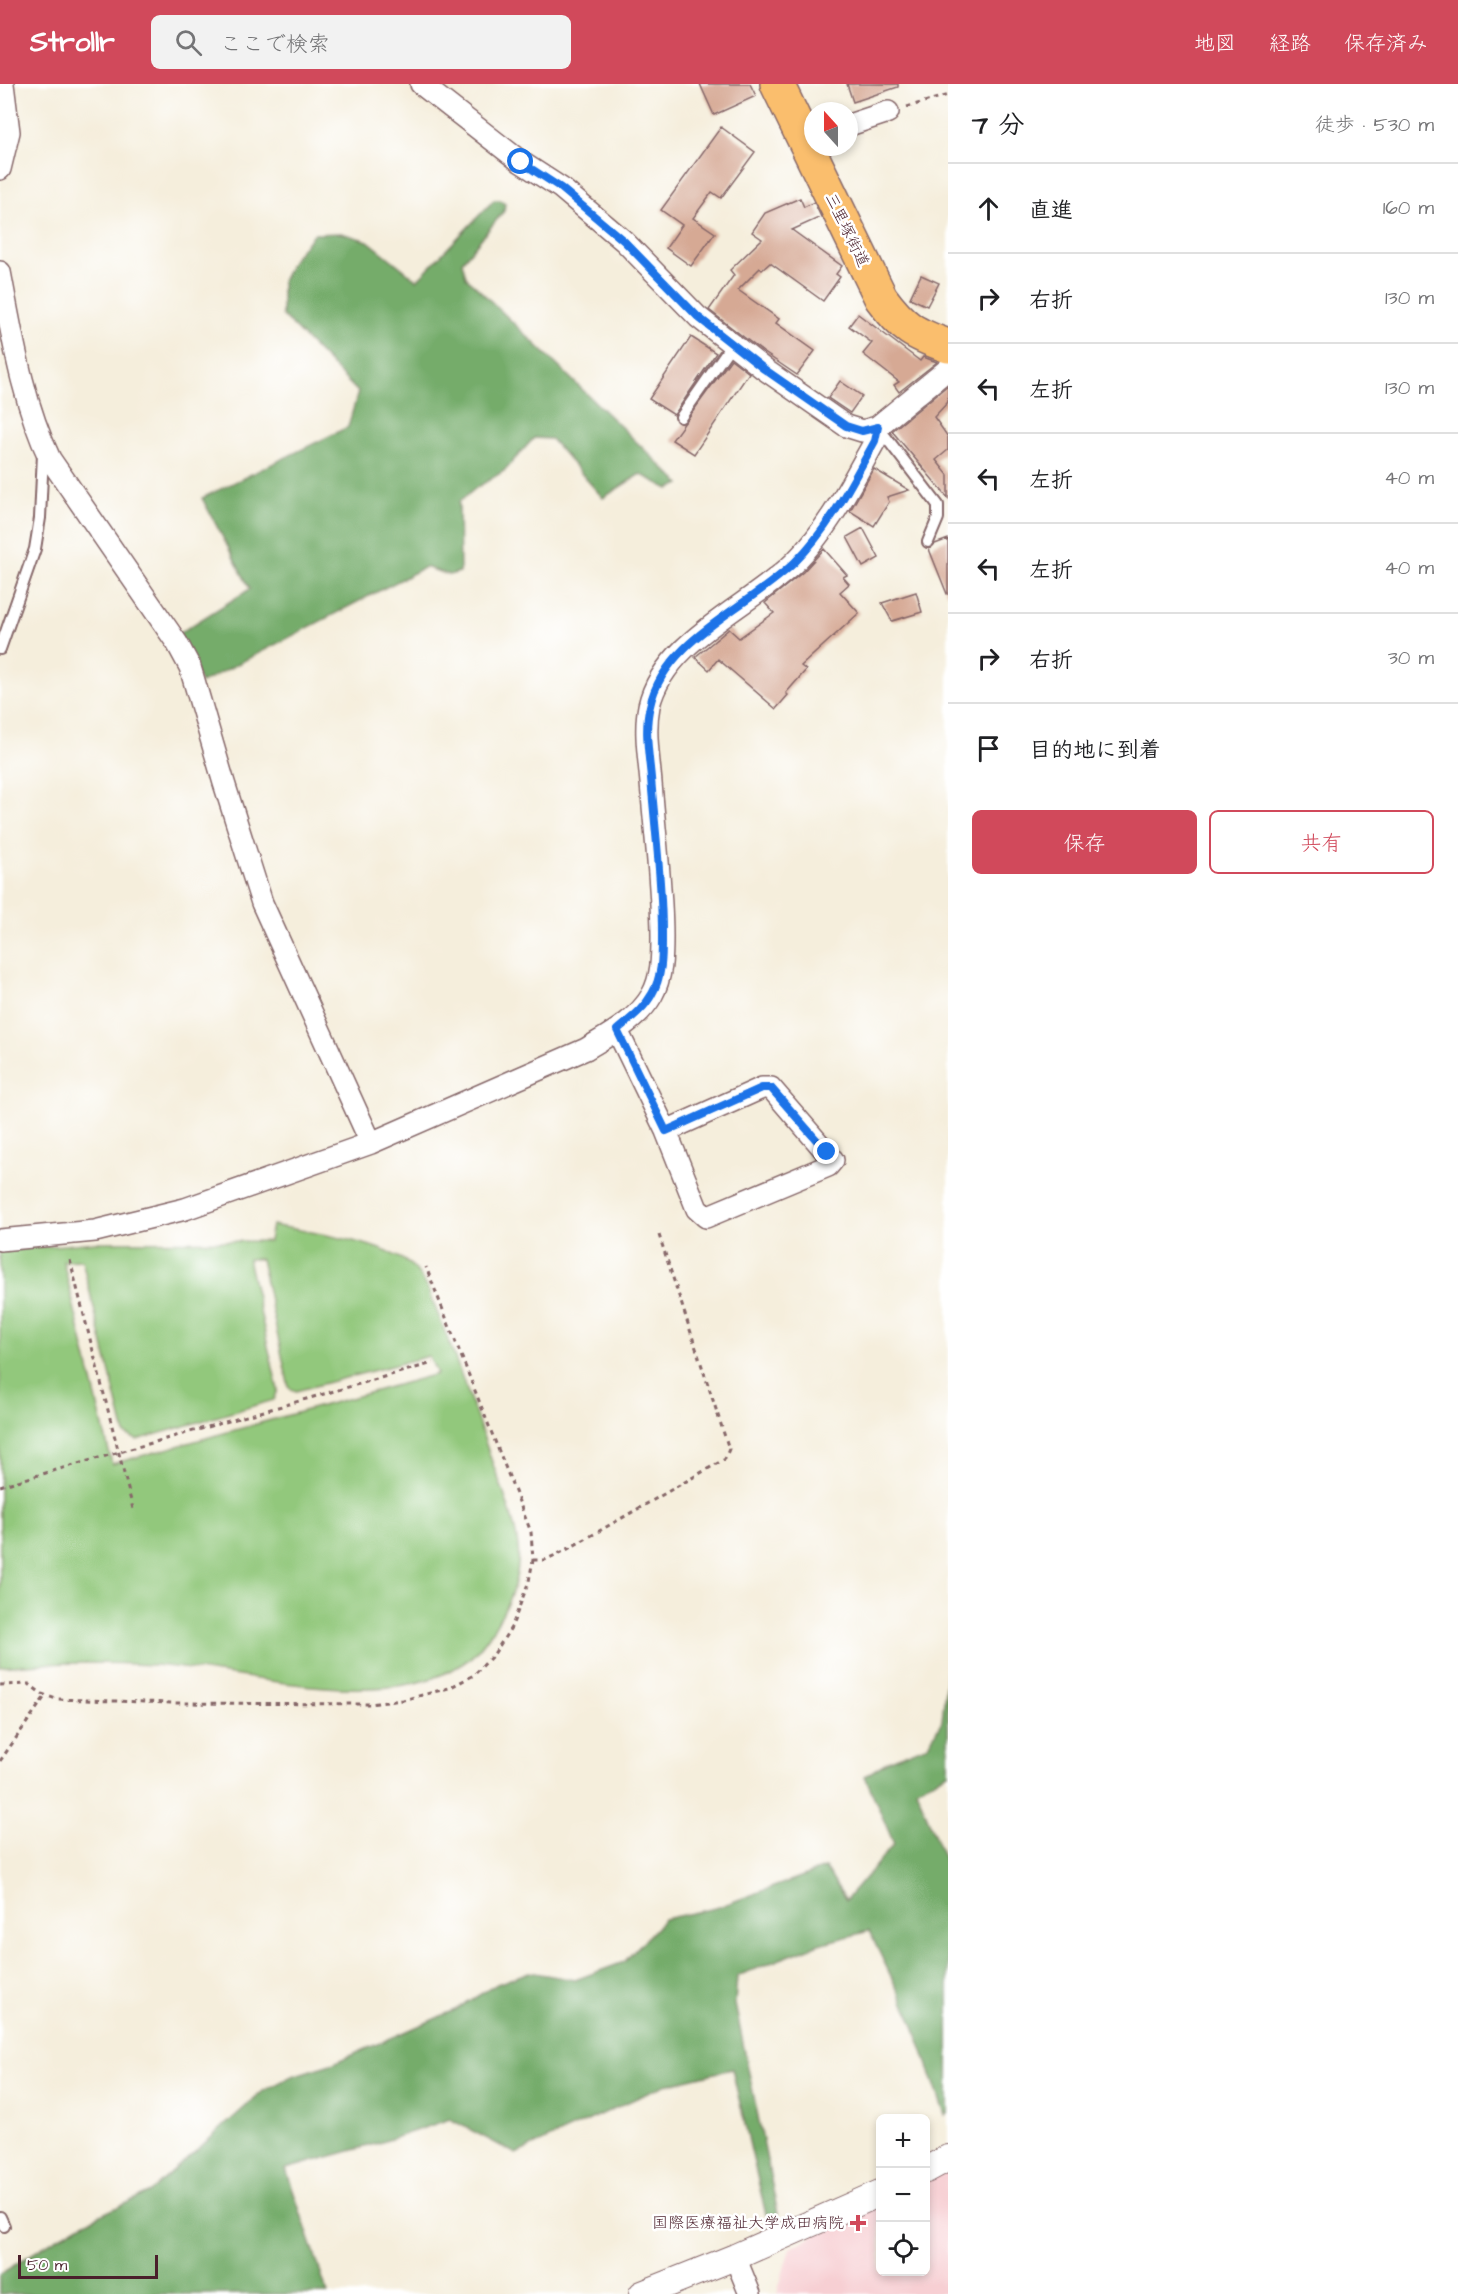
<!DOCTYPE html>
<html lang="ja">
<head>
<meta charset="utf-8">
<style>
	:root { --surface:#fff; --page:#f2f2f2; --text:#202124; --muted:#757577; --line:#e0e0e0; --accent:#d1495b }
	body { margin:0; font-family:"Architects Daughter","Klee One",sans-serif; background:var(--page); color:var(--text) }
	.controls { position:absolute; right:18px; bottom:18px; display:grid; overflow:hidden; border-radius:9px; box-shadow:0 3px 9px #0003 }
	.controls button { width:54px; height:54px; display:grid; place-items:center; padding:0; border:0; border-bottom:2px solid var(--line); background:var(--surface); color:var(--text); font:30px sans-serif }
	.compass { position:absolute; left:804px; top:18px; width:54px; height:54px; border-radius:50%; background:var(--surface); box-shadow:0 3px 9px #0003; rotate:339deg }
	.scale { position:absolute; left:18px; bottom:15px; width:140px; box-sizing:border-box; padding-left:6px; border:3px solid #4a1f2b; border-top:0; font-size:16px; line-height:21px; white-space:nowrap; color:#4a1f2b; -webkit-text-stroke:4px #fff; paint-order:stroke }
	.stop { position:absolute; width:18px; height:18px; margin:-14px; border:4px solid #1a73e8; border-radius:50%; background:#fff }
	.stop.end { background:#1a73e8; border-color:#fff; box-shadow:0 2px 6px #0008 }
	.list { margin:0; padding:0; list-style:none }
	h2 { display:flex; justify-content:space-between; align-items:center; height:78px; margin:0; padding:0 24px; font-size:26px }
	h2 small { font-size:20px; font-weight:400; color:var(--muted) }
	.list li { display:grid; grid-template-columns:39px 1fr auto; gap:18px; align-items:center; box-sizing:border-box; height:90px; padding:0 24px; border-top:2px solid var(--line) }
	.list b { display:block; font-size:22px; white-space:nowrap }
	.list em { font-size:20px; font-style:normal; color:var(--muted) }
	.actions { display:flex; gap:12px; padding:18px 24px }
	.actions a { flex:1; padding:14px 0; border:2px solid var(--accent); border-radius:9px; text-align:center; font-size:21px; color:var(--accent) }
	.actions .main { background:var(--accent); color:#fff }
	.icon { flex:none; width:33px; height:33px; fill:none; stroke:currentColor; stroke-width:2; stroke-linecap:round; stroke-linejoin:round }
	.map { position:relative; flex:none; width:948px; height:2210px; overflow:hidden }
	header { display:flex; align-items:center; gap:36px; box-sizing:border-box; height:84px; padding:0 30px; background:var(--accent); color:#fff }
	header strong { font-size:28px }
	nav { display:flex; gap:33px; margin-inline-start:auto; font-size:21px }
	.search { width:420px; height:54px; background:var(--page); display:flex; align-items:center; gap:15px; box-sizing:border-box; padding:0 21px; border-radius:9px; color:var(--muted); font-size:22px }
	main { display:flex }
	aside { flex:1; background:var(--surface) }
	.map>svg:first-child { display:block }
	.built { fill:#f7cfd3 }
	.green { fill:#92c87b; stroke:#6e7453; stroke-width:1.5; fill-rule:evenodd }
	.forest { fill:#75ac6b; stroke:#60664b; stroke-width:1.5 }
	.building { fill:#d6a994 }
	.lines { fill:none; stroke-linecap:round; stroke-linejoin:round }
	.service-casing { stroke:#866769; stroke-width:14 }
	.minor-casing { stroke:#866769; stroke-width:24 }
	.tertiary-casing { stroke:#866769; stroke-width:28 }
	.primary-casing { stroke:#866769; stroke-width:36 }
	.path { stroke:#866769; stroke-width:3; stroke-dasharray:4.5 4.5; stroke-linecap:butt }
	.service { stroke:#fff; stroke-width:10 }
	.minor { stroke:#fff; stroke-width:21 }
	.tertiary { stroke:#fff; stroke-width:26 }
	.primary { stroke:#fabe6d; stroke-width:33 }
	.route { stroke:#1a73e8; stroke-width:8 }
	.poi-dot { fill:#d1495b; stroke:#fff; stroke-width:2 }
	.labels { text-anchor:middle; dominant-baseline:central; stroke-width:5; stroke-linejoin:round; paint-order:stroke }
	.street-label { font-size:16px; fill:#4a1f2b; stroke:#fff }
	.poi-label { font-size:16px; fill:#4a1f2b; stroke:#fff; text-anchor:end }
</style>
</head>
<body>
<header>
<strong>Strollr</strong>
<div class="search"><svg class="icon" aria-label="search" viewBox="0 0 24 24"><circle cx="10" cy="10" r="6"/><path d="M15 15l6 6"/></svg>ここで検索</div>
<nav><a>地図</a><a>経路</a><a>保存済み</a></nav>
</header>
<main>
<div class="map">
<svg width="948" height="2210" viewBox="0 0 948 2210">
	<rect width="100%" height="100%" fill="#fff"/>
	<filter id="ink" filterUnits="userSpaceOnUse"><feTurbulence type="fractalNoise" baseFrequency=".0167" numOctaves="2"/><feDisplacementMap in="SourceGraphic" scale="12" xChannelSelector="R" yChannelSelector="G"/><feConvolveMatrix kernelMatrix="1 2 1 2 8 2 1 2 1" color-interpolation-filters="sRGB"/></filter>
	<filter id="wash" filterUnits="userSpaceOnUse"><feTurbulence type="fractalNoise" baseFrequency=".008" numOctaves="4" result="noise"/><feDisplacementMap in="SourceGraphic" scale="24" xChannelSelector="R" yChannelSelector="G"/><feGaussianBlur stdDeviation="1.35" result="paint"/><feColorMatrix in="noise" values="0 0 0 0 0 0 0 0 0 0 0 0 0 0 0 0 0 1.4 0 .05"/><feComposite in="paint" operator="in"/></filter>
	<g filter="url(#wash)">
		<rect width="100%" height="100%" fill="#f5eedc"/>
		<path class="built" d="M 948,2078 L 948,2210 L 777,2210 L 790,2164 L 880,2115 L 880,2188 L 926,2188 L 926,2091 Z"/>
		<path class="green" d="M 272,1141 C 308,1148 389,1158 415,1185 C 419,1190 422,1196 426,1201 C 450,1258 471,1316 491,1375 C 501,1403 514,1432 518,1462 C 521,1490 511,1515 497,1539 C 489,1553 476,1571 462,1580 C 385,1631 241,1587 154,1581 C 103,1578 51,1578 0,1583 L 0,1167 L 96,1158 L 269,1157 ZM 248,1175 L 261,1175 L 289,1304 L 296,1307 L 429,1272 L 437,1290 L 112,1380 L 63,1177 L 82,1176 L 125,1350 L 137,1356 L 274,1316 L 278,1306 Z"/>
		<path class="forest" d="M 494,116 L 500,116 L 505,119 L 504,127 L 462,178 L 466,193 L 680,400 L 669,405 L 640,390 L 603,414 L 551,355 L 534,354 L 504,387 L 476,404 L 459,418 L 460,488 L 449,491 L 425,483 L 201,599 L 178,550 L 250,505 L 202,414 L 348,343 L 358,308 L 282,231 L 282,197 L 294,174 L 314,150 L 341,149 L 368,157 L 417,196 Z
			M 948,1573 L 948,1689 L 916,1705 L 948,1785 L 948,2030 L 945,2031 L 912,1936 L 869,1847 L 819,1860 L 737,1892 L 735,1920 L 778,2130 L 766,2131 L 732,1985 L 665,2001 L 516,2070 L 450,2035 L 382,2058 L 286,2085 L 328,2210 L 0,2210 L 0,2190 L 77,2142 L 150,2108 L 263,2007 L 292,1992 L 334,1979 L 455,1926 L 497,1900 L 529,1888 L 575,1896 L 624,1878 L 664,1835 L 716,1824 L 825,1784 L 846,1816 L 894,1760 L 865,1692 L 888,1677 L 928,1661 L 942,1637 Z"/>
		<g id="blocks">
			<path class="building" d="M 700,0 L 750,0 L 756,12 L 714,31 Z
				M 847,0 L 898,0 L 898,3 L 853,18 Z
				M 721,43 L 755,68 L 721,114 L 712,108 L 693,134 L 715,149 L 691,182 L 666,164 L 682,141 L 661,126 Z
				M 800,114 L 804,123 L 814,118 L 821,133 L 792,146 L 842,182 L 836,190 L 840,193 L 823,217 L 770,179 L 762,186 L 760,184 L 738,206 L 779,235 L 776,239 L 815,267 L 797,291 L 763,268 L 709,226 L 734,191 L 730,186 L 762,155 L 752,148 L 765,129 Z
				M 921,191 L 939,199 L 927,222 L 910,214 Z
				M 858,230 L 920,277 L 923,273 L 937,278 L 899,308 L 894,301 L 899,298 L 863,270 L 872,259 L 849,242 Z
				M 691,253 L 716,269 L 674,331 L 649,315 Z
				M 731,275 L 749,289 L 694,370 L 672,356 Z
				M 840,297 L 862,312 L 850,329 L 828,314 Z
				M 948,301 L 948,318 L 934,333 L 948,353 L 948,366 L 936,376 L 948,391 L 948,414 L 892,347 Z
				M 874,385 L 909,406 L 887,413 L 889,418 L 874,442 L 850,427 Z
				M 863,444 L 879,474 L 863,483 L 847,453 Z
				M 948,455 L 948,510 L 947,510 L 929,465 L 935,460 Z
				M 824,465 L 847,491 L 843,493 L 849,500 L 840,508 L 859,529 L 801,582 L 806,586 L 786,609 L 788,611 L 776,625 L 718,575 L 709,586 L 695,573 L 729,545 L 739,554 L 774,529 L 765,519 L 803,488 Z
				M 916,508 L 922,528 L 892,537 L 882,519 Z"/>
		</g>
	</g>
	<g filter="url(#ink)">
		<use href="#blocks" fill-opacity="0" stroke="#866769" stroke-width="1.5"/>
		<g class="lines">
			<g class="service-casing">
				<path id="service" d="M 681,333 L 732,260
					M 878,343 L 938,421 L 938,434 L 928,458
					M 0,565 L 35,465 L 40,434 L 43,370
					M 0,2133 L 4,2142"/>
			</g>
			<g class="minor-casing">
				<path id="minor" d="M 421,0 L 521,78 L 561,104 L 624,157 L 698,233 L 764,285 L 846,342 L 862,347 L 877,343 L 948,285
					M 849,41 L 888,28
					M 0,85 L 9,48 L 3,0
					M 0,188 C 12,250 22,317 50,375 L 177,559 L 190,583 L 224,699 L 262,819 L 371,1059
					M 617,946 L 666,1047 L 697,1125 L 706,1133 L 828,1082 L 833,1076 L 771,1004 L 762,1004 L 666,1047
					M 0,1156 L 95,1147 L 185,1125 L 371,1059 L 586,965 C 609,951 638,936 652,911 C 662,893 662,873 662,853 C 662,802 655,750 651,699 C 649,674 644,647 649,622 C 664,556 751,522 795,478 C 830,443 851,400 875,357 L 877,343
					M 735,2173 L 750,2210"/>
			</g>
			<g class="tertiary-casing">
				<path id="tertiary" d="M 926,2086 L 948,2074
					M 642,2210 L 735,2173 L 880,2109"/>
			</g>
			<g class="primary-casing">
				<path id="primary" d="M 777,0 L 881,214 C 903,244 914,250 948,262"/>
			</g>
			<path class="path" d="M 907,23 L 948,11
				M 70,1176 L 133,1425
				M 0,1402 L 433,1279
				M 533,1476 L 545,1476 L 566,1466 L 725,1375 L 729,1365 L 659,1151
				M 0,1601 L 29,1600 L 42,1610 L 56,1615 L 173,1619 L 370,1620 L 403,1616 L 449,1604 L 474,1591 L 494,1570 L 512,1542 L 529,1497 L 533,1476 L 531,1448 L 426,1183
				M 0,1677 L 46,1611"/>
			<use href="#service" class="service"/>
			<use href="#minor" class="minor"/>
			<use href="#tertiary" class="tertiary"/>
			<use href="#primary" class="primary"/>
		</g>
	</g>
	<g class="lines" filter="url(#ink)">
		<path class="route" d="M 521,78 L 561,104 L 624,157 L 698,233 L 764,285 L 846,342 L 862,347 L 878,343 L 875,357 C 851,400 831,442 795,478 C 751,522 664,555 650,622 C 644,645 649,671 651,694 C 655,745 662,797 662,848 C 662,869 663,891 652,910 C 644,925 630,935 617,946 L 666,1047 L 762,1004 L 771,1004 L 827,1068"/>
	</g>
	<path class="poi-dot" d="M855 2130h6v6h6v6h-6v6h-6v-6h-6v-6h6z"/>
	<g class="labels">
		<g class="street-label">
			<text transform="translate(847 146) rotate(64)">三里塚街道</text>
		</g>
		<g class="poi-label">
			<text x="844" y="2139">国際医療福祉大学成田病院</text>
		</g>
	</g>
</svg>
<div class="controls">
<button>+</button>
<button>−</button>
<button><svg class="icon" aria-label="locate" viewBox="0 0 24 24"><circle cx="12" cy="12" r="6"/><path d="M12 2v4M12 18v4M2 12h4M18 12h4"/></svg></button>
</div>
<svg class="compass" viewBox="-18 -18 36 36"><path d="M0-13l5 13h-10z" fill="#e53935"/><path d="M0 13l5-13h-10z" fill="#757577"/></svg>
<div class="scale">50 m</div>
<div class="stop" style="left:521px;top:78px"></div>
<div class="stop end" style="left:827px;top:1068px"></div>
</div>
<aside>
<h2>7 分<small>徒歩 · 530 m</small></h2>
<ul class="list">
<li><svg class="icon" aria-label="ahead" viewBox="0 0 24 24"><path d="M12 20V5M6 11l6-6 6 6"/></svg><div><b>直進</b></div><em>160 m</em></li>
<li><svg class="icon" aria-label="right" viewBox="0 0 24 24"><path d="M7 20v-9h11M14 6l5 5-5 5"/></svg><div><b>右折</b></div><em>130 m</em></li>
<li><svg class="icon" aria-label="left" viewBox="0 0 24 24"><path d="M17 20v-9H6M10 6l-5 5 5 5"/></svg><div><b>左折</b></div><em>130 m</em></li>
<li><svg class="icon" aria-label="left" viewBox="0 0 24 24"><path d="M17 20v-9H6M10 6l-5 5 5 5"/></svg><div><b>左折</b></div><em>40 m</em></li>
<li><svg class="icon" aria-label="left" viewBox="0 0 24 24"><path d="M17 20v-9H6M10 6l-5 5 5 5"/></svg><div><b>左折</b></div><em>40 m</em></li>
<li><svg class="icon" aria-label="right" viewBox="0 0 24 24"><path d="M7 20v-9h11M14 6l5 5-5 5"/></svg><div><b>右折</b></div><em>30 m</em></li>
<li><svg class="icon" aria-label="arrive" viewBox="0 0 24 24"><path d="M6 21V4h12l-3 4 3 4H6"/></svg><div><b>目的地に到着</b></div></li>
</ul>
<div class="actions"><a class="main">保存</a><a>共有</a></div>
</aside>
</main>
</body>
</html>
